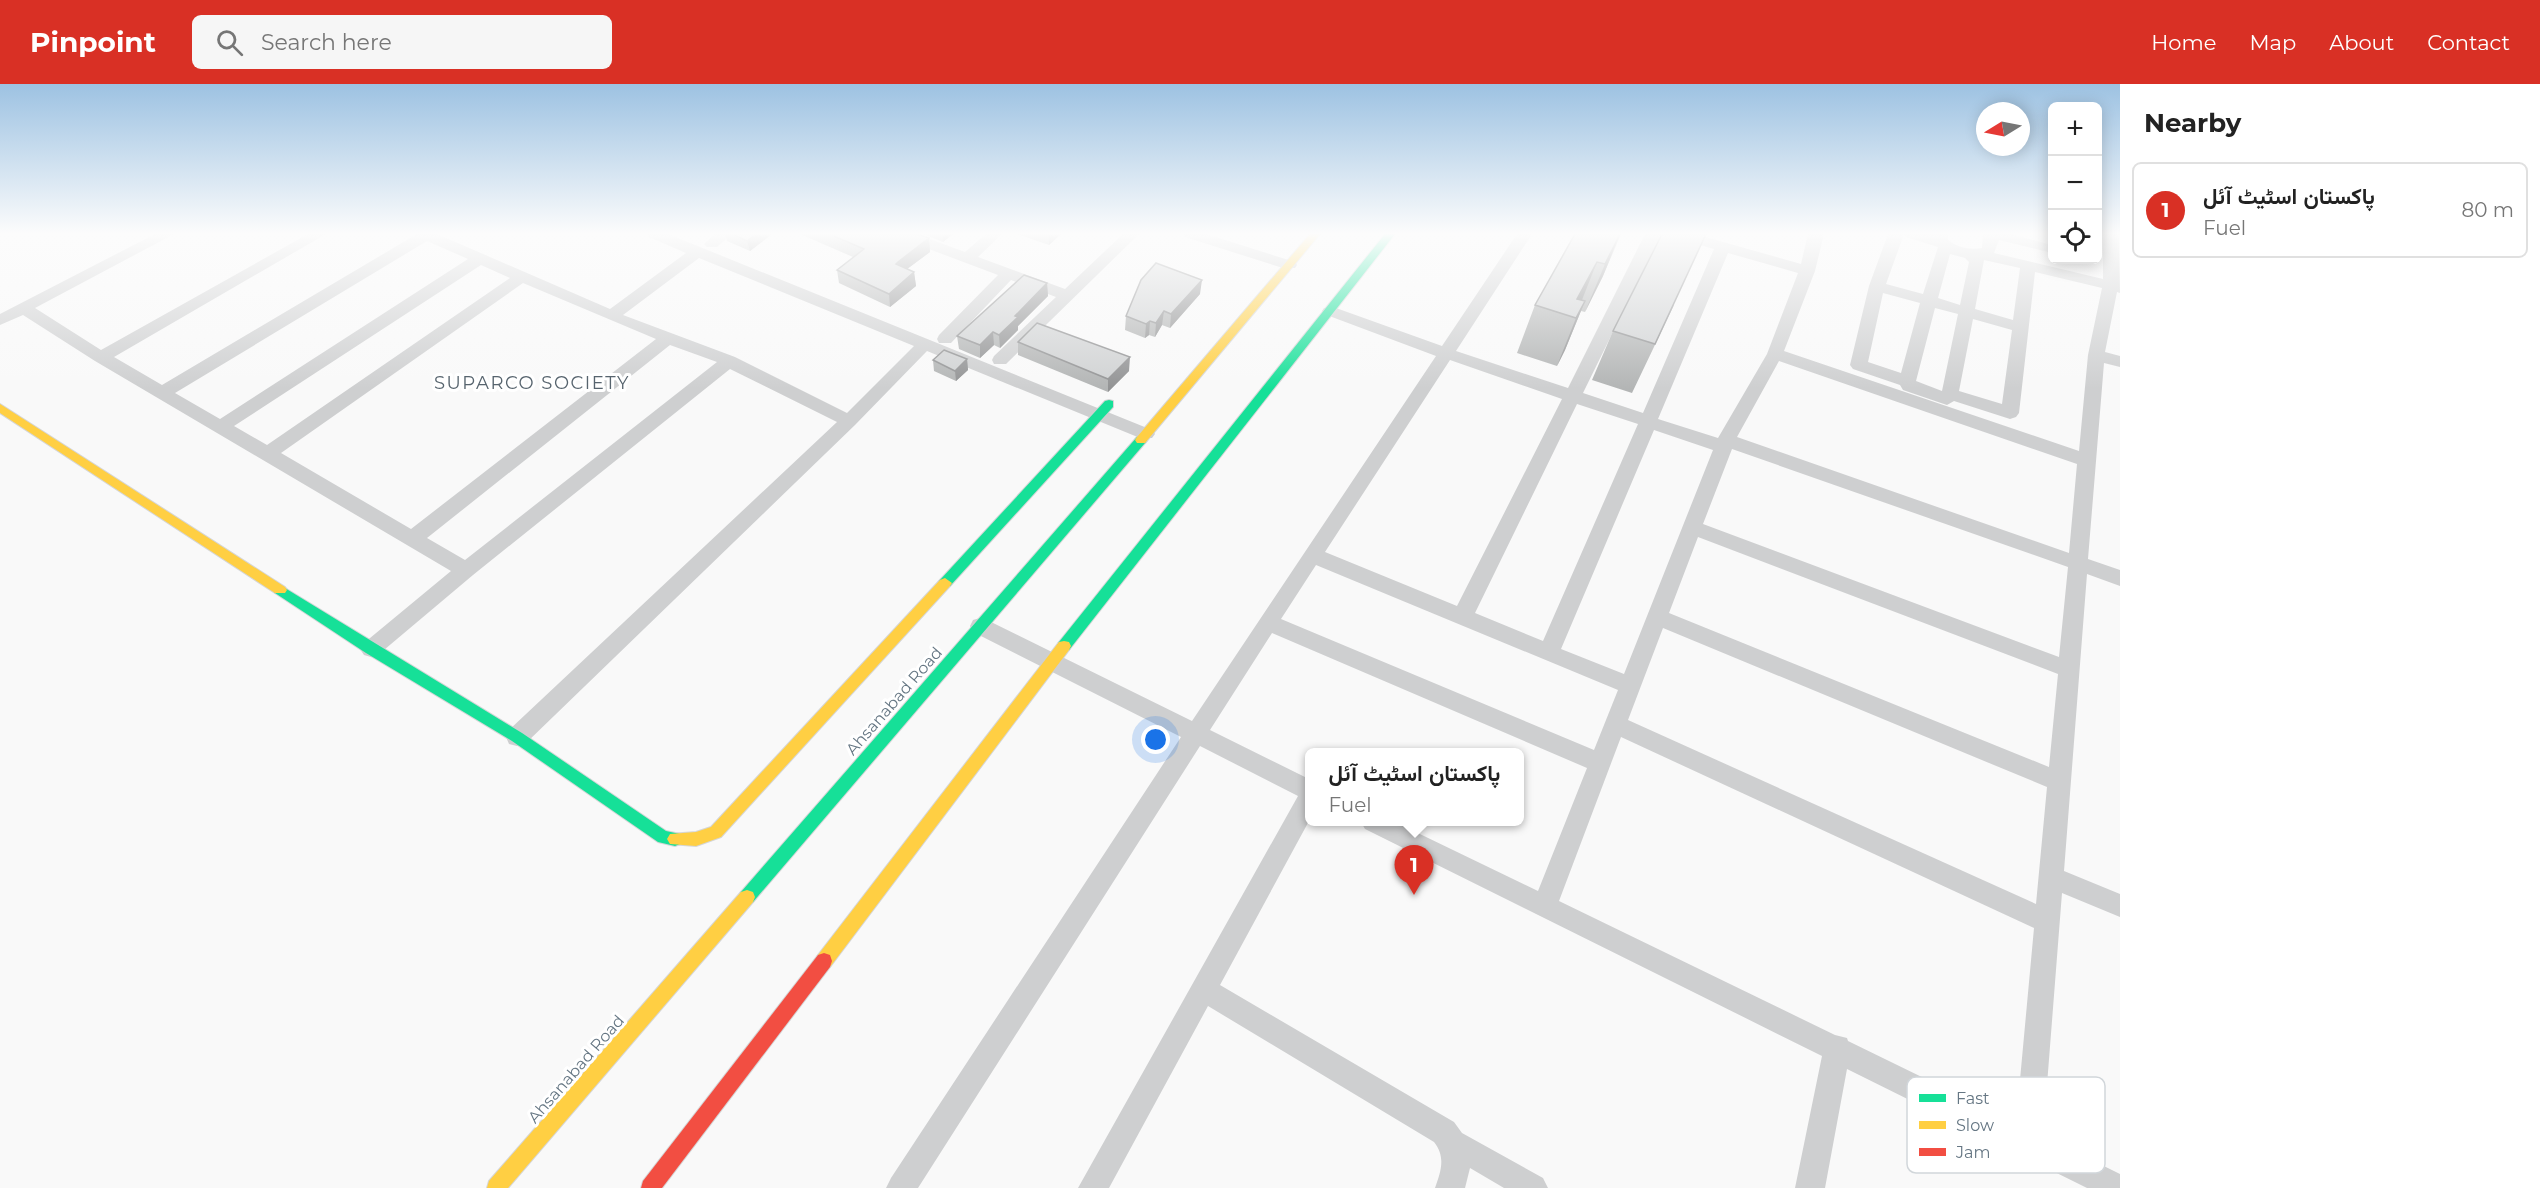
<!DOCTYPE html>
<html lang="en">
<head>
<meta charset="utf-8">
<style>
	:root { --surface:#fff; --page:#f6f6f6; --text:#222; --muted:#767676; --line:#e0e0e0; --accent:#d93025 }
	body { margin:0; font-family:Montserrat,Vazirmatn,sans-serif; background:var(--page); color:var(--text) }
	.controls { position:absolute; right:18px; top:18px; display:grid; overflow:hidden; border-radius:9px; box-shadow:0 3px 15px #0003 }
	.controls button { width:54px; height:54px; display:grid; place-items:center; padding:0; border:0; border-bottom:2px solid var(--line); background:var(--surface); color:var(--text); font:30px sans-serif }
	.compass { position:absolute; left:1976px; top:18px; width:54px; height:54px; border-radius:50%; background:var(--surface); box-shadow:0 3px 15px #0003; rotate:260deg }
	.you { position:absolute; left:1156px; top:656px; width:21px; height:21px; margin:-15px; border:4px solid #fff; border-radius:50%; background:#1a73e8; box-shadow:0 0 0 9px #1a73e833 }
	.badge { display:grid; place-items:center; width:39px; height:39px; border-radius:50%; background:var(--accent); color:#fff; font-size:20px; font-weight:700 }
	.pin { position:absolute; translate:-50% -50px; filter:drop-shadow(0 2px 3px #0008) }
	.pin::after { content:''; position:absolute; top:32px; width:21px; height:18px; background:inherit; clip-path:polygon(0 0,100% 0,50% 100%) }
	.popup { position:absolute; left:1305px; top:664px; width:219px; height:78px; box-sizing:border-box; display:grid; place-content:center; border-radius:9px; background:var(--surface); filter:drop-shadow(0 2px 4px #0005); font-size:20px; white-space:nowrap; color:var(--muted) }
	.popup b { font-size:22px; color:var(--text) }
	.popup::after { content:''; position:absolute; left:50%; top:100%; margin-left:-12px; border:12px solid transparent; border-top-color:var(--surface) }
	.list { margin:0; padding:0; list-style:none }
	h2 { display:flex; justify-content:space-between; align-items:center; height:78px; margin:0; padding:0 24px; font-size:26px }
	h2 small { font-size:20px; font-weight:400; color:var(--muted) }
	.list li { display:grid; grid-template-columns:39px 1fr auto; gap:18px; align-items:center; box-sizing:border-box; height:96px; margin:0 12px 12px; padding:0 12px; border:2px solid var(--line); border-radius:9px }
	.list b { display:block; font-size:22px; white-space:nowrap }
	.list p { margin:0; font-size:20px; white-space:nowrap; color:var(--muted) }
	.list em { font-size:20px; font-style:normal; color:var(--muted) }
	.icon { flex:none; width:33px; height:33px; fill:none; stroke:currentColor; stroke-width:2; stroke-linecap:round; stroke-linejoin:round }
	.map { position:relative; flex:none; width:2120px; height:1104px; overflow:hidden }
	header { display:flex; align-items:center; gap:36px; box-sizing:border-box; height:84px; padding:0 30px; background:var(--accent); color:#fff }
	header strong { font-size:28px }
	nav { display:flex; gap:33px; margin-inline-start:auto; font-size:21px }
	.search { width:420px; height:54px; background:var(--page); display:flex; align-items:center; gap:15px; box-sizing:border-box; padding:0 21px; border-radius:9px; color:var(--muted); font-size:22px }
	main { display:flex }
	aside { flex:1; background:var(--surface) }
	.map>svg:first-child { display:block }
	.lines { fill:none; stroke-linecap:round; stroke-linejoin:round }
	.fast-casing { stroke:#d5d6d7; stroke-width:2 }
	.slow-casing { stroke:#d5d6d7; stroke-width:2 }
	.jam-casing { stroke:#d5d6d7; stroke-width:2 }
	.street { fill:#cecfd0; fill-rule:evenodd }
	.fast { fill:#16e098; fill-rule:evenodd }
	.slow { fill:#ffcf43; fill-rule:evenodd }
	.jam { fill:#f24e42; fill-rule:evenodd }
	.wall { fill:#b3b5b5 }
	.shaded-wall { fill:#929394 }
	.building { fill:#d0d2d3; stroke:#929394; stroke-width:1.5 }
	.labels { text-anchor:middle; dominant-baseline:central; stroke-width:6; stroke-linejoin:round; paint-order:stroke }
	.street-label { font-size:16px; fill:#657683; stroke:#fff }
	.neighbourhood-label { font-size:18px; letter-spacing:1.5px; fill:#57646e; stroke:#fff }
	.key { fill:#fff; stroke:#d1d6da; stroke-width:1.5 }
	.key-label { font-size:16px; fill:#657683 }
</style>
</head>
<body>
<header>
<strong>Pinpoint</strong>
<div class="search"><svg class="icon" aria-label="search" viewBox="0 0 24 24"><circle cx="10" cy="10" r="6"/><path d="M15 15l6 6"/></svg>Search here</div>
<nav><a>Home</a><a>Map</a><a>About</a><a>Contact</a></nav>
</header>
<main>
<div class="map">
<svg width="2120" height="1104" viewBox="0 0 2120 1104">
	<rect width="100%" height="100%" fill="#f9f9f9"/>
	<g class="lines">
		<g class="fast-casing">
			<path id="fast" d="M 1385,150 L 1395,150 L 1069,566 L 1059,566 L 1057,562 L 1059,558 Z
				M 1109,316 L 1113,317 L 1113,323 L 950,502 L 940,502 L 938,499 L 940,496 L 1105,317 Z
				M 1141,352 L 1147,356 L 1145,359 L 753,818 L 747,820 L 741,818 L 739,813 L 741,808 L 1137,353 Z
				M 280,501 L 522,649 L 666,747 L 680,750 L 683,755 L 680,760 L 675,762 L 658,758 L 512,657 L 366,569 L 275,509 L 273,506 Z"/>
		</g>
		<g class="slow-casing">
			<path id="slow" d="M 1310,150 L 1320,150 L 1145,359 L 1137,359 L 1135,356 L 1137,353 Z
				M 0,320 L 285,503 L 287,506 L 285,509 L 275,509 L 0,329 Z
				M 945,494 L 952,499 L 950,502 L 721,753 L 696,762 L 670,760 L 667,755 L 670,750 L 696,748 L 711,743 L 940,496 Z
				M 1064,557 L 1069,558 L 1071,562 L 1069,566 L 830,883 L 824,885 L 818,883 L 816,877 L 818,871 L 1059,558 Z
				M 747,806 L 753,808 L 755,813 L 753,818 L 508,1104 L 487,1104 L 489,1097 L 741,808 Z"/>
		</g>
		<g class="jam-casing">
			<path id="jam" d="M 824,869 L 830,871 L 832,877 L 830,883 L 662,1104 L 641,1104 L 643,1097 L 818,871 Z"/>
		</g>
		<path class="street" d="M 155,150 L 174,150 L 35,224 L 101,266 L 308,150 L 326,150 L 114,273 L 162,301 L 417,150 L 437,150 L 610,225 L 686,169 L 649,153 L 647,150 L 668,150 L 1152,346 L 1155,350 L 1152,354 L 1140,354 L 927,267 L 855,341 L 525,660 L 517,662 L 509,660 L 506,653 L 509,646 L 837,338 L 730,285 L 473,491 L 378,571 L 371,573 L 364,571 L 360,565 L 364,559 L 451,487 L 95,277 L 23,231 L 0,241 L 0,230 ZM 427,157 L 468,175 L 220,335 L 175,309 ZM 699,174 L 914,262 L 847,329 L 735,273 L 623,231 ZM 481,181 L 510,194 L 267,361 L 234,342 ZM 523,199 L 656,255 L 411,445 L 281,369 ZM 670,261 L 717,278 L 465,476 L 427,454 Z
			M 715,150 L 732,150 L 717,163 L 707,163 L 704,160 Z
			M 895,150 L 916,150 L 965,168 L 986,150 L 1002,150 L 978,173 L 1065,205 L 1123,150 L 1139,150 L 1006,280 L 994,280 L 992,276 L 994,272 L 1056,213 L 1011,196 L 951,259 L 939,259 L 937,255 L 939,251 L 998,191 L 897,153 Z
			M 1183,150 L 1206,150 L 1295,178 L 1297,181 L 1295,184 L 1283,184 L 1185,153 Z
			M 1517,150 L 1532,150 L 1456,267 L 1568,304 L 1645,150 L 1661,150 L 1583,309 L 1643,329 L 1714,165 L 1673,153 L 1671,150 L 1695,150 L 1801,180 L 1808,150 L 1824,150 L 1815,187 L 1784,267 L 2079,367 L 2088,271 L 2102,204 L 2035,188 L 2019,329 L 2016,333 L 2010,335 L 1954,317 L 1947,321 L 1941,319 L 1903,306 L 1900,301 L 1853,285 L 1850,281 L 1869,202 L 1888,150 L 1948,150 L 1948,156 C 1959,164 1969,166 1982,164 L 1983,150 L 2011,150 L 2052,161 L 2052,169 L 1999,156 L 1994,169 L 2103,195 L 2103,150 L 2119,150 L 2120,209 L 2117,208 L 2105,268 L 2120,272 L 2120,283 L 2104,279 L 2088,475 L 2120,486 L 2120,502 L 2087,490 L 2064,787 L 2120,810 L 2120,833 L 2062,809 L 2043,1052 L 2120,1090 L 2120,1104 L 2087,1104 L 1847,985 L 1825,1104 L 1795,1104 L 1822,972 L 1365,745 L 1361,738 L 1395,738 L 1538,807 L 1587,684 L 1272,549 L 1210,646 L 1309,695 L 1309,737 L 1220,901 L 1454,1038 L 1462,1049 L 1543,1094 L 1548,1104 L 1504,1104 L 1470,1084 L 1465,1104 L 1435,1104 C 1441,1087 1446,1073 1434,1058 L 1208,922 L 1109,1104 L 1078,1104 L 1298,712 L 1200,662 L 918,1104 L 886,1104 L 891,1094 L 1181,653 L 973,548 L 970,542 L 973,536 L 980,534 L 987,536 L 1192,637 L 1436,272 L 1324,230 L 1322,227 L 1324,224 L 1336,224 L 1442,262 ZM 1904,150 L 1906,153 L 1938,163 L 1923,210 L 1886,200 ZM 1728,169 L 1798,189 L 1767,270 L 1718,354 L 1658,335 ZM 1950,170 L 1965,174 L 1969,178 L 1960,221 L 1938,214 ZM 1984,176 L 2020,184 L 2013,236 L 1975,225 ZM 1883,209 L 1920,219 L 1901,289 L 1868,278 ZM 1935,224 L 1958,230 L 1942,307 L 1916,297 ZM 1973,235 L 2012,246 L 2002,320 L 1959,307 ZM 1450,276 L 1562,315 L 1457,522 L 1325,468 ZM 1779,277 L 2077,380 L 2069,469 L 1737,353 ZM 1577,320 L 1638,340 L 1543,557 L 1475,529 ZM 1654,346 L 1713,366 L 1624,590 L 1561,565 ZM 1732,365 L 2068,483 L 2059,573 L 1703,440 ZM 1698,453 L 2058,590 L 2049,683 L 1669,529 ZM 1316,481 L 1618,606 L 1594,666 L 1281,535 ZM 1663,544 L 2047,703 L 2036,820 L 1628,636 ZM 1621,653 L 2034,844 L 2016,1039 L 1848,957 L 1847,954 L 1835,951 L 1559,817 Z"/>
		<use href="#fast" class="fast"/>
		<use href="#slow" class="slow"/>
		<use href="#jam" class="jam"/>
	</g>
	<path class="wall" d="M 725,150 L 772,150 L 750,167 L 727,157 Z
		M 800,150 L 917,150 L 929,154 L 930,168 L 907,185 L 914,188 L 916,202 L 890,223 L 839,199 L 837,186 L 853,173 Z
		M 923,150 L 953,150 L 943,158 Z
		M 1017,150 L 1061,150 L 1049,161 Z
		M 1621,150 L 1603,192 L 1585,228 L 1581,227 L 1565,266 L 1557,282 L 1517,269 L 1535,221 Z
		M 1047,199 L 1048,212 L 1018,242 L 1018,246 L 1000,264 L 994,261 L 980,274 L 959,265 L 957,252 Z
		M 1200,210 L 1170,244 L 1162,241 L 1155,253 L 1149,251 L 1145,254 L 1125,246 L 1126,232 Z
		M 1674,221 L 1632,309 L 1592,296 L 1613,247 Z
		M 1018,258 L 1129,287 L 1108,308 L 1018,271 Z
		M 967,275 L 968,286 L 956,297 L 934,287 L 933,276 Z"/>
	<path class="shaded-wall" d="M 756,150 L 772,150 L 750,167 L 747,157 Z
		M 942,150 L 953,150 L 943,158 Z
		M 1049,150 L 1061,150 L 1049,161 Z
		M 1620,150 L 1603,192 L 1585,228 L 1605,180 Z
		M 929,154 L 930,168 L 899,191 L 896,180 L 898,178 Z
		M 1597,178 L 1578,226 L 1577,215 Z
		M 914,188 L 916,202 L 890,223 L 889,210 Z
		M 1202,196 L 1200,210 L 1170,244 L 1171,230 Z
		M 1047,199 L 1048,212 L 1018,242 L 1018,246 L 1000,264 L 999,251 L 1015,232 Z
		M 1585,217 L 1565,266 L 1557,282 L 1576,234 Z
		M 1164,227 L 1162,241 L 1155,253 L 1156,239 Z
		M 1150,237 L 1149,251 L 1145,254 L 1146,240 Z
		M 993,248 L 994,261 L 980,274 L 980,261 Z
		M 1130,273 L 1129,287 L 1108,308 L 1108,295 Z
		M 967,275 L 968,286 L 956,297 L 955,287 Z"/>
	<path class="building" d="M 732,150 L 756,150 L 747,157 Z
		M 829,150 L 917,150 L 929,154 L 898,178 L 896,180 L 914,188 L 889,210 L 837,186 L 864,165 Z
		M 1575,150 L 1620,150 L 1605,180 L 1597,178 L 1577,215 L 1585,217 L 1576,234 L 1535,221 Z
		M 1662,150 L 1706,150 L 1655,260 L 1613,247 Z
		M 1156,179 L 1202,196 L 1171,230 L 1164,227 L 1156,239 L 1150,237 L 1146,240 L 1126,232 L 1141,196 Z
		M 1024,191 L 1047,199 L 1015,232 L 1018,233 L 999,251 L 993,248 L 980,261 L 957,252 Z
		M 1037,239 L 1130,273 L 1108,295 L 1018,258 Z
		M 944,266 L 967,275 L 955,287 L 933,276 Z"/>
	<linearGradient id="sky" x2="0" y2="1"><stop stop-color="#9dc2e2"/><stop offset="0.49" stop-color="#fcfcfc"/><stop offset="1" stop-color="#fcfcfc" stop-opacity="0"/></linearGradient>
	<rect width="2120" height="305" fill="url(#sky)"/>
	<g class="labels">
		<g class="street-label">
			<text transform="translate(894 617) rotate(-49)">Ahsanabad Road</text>
			<text transform="translate(576 985) rotate(-49)">Ahsanabad Road</text>
		</g>
		<g class="neighbourhood-label">
			<text x="532" y="299">SUPARCO SOCIETY</text>
		</g>
	</g>
	<rect x="1907" y="993" width="198" height="96" rx="9" class="key"/>
	<rect x="1919" y="1010" width="27" height="8" fill="#16e098"/>
	<rect x="1919" y="1037" width="27" height="8" fill="#ffcf43"/>
	<rect x="1919" y="1064" width="27" height="8" fill="#f24e42"/>
	<g class="key-label">
		<text x="1956" y="1020">Fast</text>
		<text x="1956" y="1047">Slow</text>
		<text x="1956" y="1074">Jam</text>
	</g>
</svg>
<div class="controls">
<button>+</button>
<button>−</button>
<button><svg class="icon" aria-label="locate" viewBox="0 0 24 24"><circle cx="12" cy="12" r="6"/><path d="M12 2v4M12 18v4M2 12h4M18 12h4"/></svg></button>
</div>
<svg class="compass" viewBox="-18 -18 36 36"><path d="M0-13l5 13h-10z" fill="#e53935"/><path d="M0 13l5-13h-10z" fill="#767676"/></svg>
<div class="you"></div>
<div class="pin badge" style="left:1414px;top:811px">1</div>
<div class="popup"><b>پاکستان اسٹیٹ آئل</b>Fuel</div>
</div>
<aside>
<h2>Nearby<small></small></h2>
<ul class="list">
<li><span class="badge">1</span><div><b>پاکستان اسٹیٹ آئل</b><p>Fuel</p></div><em>80 m</em></li>
</ul>
</aside>
</main>
</body>
</html>
